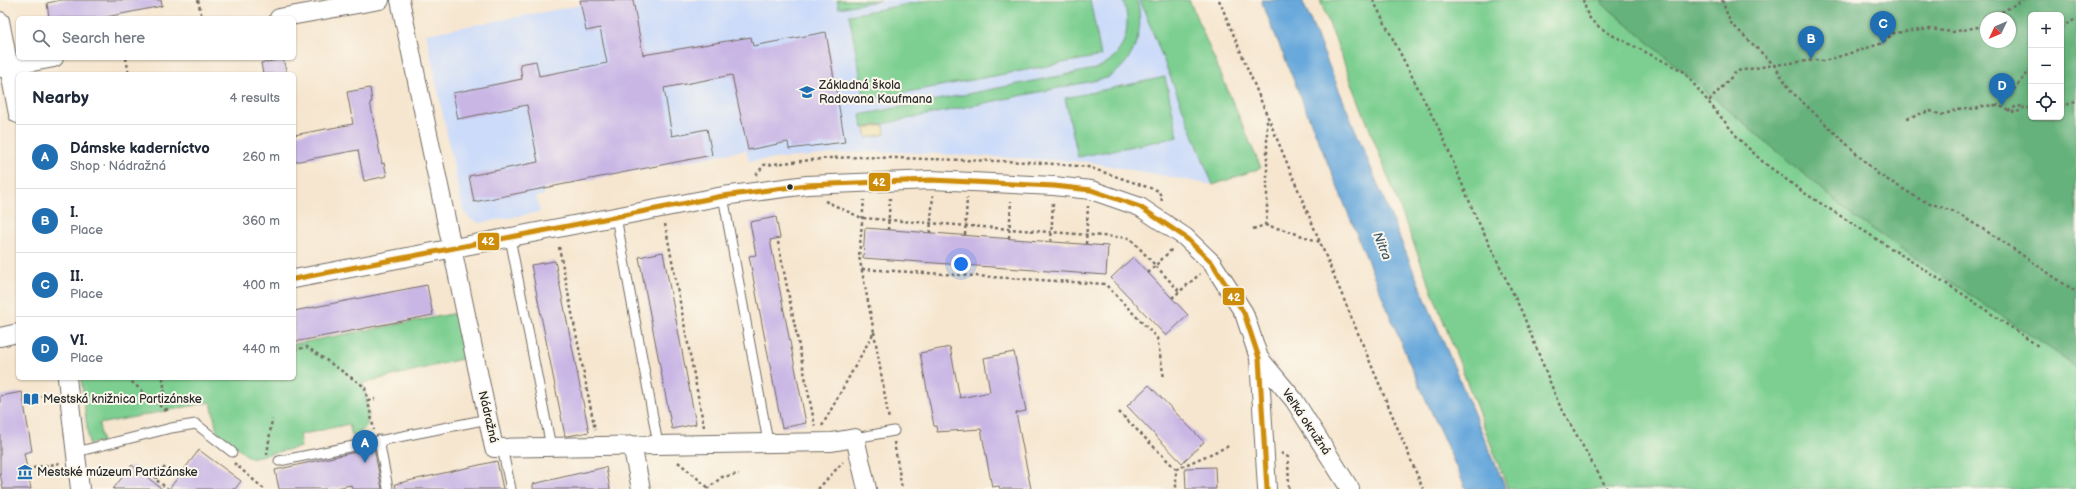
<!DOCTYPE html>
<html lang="en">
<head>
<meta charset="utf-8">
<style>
	:root { --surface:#fff; --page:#f6f6f7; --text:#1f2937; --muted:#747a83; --line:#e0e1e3; --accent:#1f6fb2 }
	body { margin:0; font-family:"Balsamiq Sans",sans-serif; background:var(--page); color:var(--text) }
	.controls { position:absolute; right:12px; top:12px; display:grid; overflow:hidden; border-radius:6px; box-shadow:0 1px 3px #0004 }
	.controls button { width:36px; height:36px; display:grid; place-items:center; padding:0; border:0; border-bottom:1px solid var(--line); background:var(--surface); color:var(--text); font:20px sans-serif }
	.compass { position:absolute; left:1980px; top:12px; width:36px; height:36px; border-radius:50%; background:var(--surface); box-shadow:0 1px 3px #0004; rotate:226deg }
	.you { position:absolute; left:961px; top:264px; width:14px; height:14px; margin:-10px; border:3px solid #fff; border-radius:50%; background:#1a73e8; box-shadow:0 0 0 6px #1a73e833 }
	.badge { display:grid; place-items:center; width:26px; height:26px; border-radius:50%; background:var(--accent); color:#fff; font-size:13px; font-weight:700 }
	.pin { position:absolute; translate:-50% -33px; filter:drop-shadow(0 1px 2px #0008) }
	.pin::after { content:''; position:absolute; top:21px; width:14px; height:12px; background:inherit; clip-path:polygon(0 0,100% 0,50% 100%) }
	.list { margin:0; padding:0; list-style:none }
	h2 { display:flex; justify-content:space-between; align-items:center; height:52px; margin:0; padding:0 16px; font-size:17px }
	h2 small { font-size:13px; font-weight:400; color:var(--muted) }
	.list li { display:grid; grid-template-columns:26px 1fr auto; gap:12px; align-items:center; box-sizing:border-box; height:64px; padding:0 16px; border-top:1px solid var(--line) }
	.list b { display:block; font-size:15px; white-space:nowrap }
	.list p { margin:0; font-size:13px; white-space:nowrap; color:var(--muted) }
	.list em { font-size:13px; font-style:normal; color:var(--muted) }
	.icon { flex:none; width:22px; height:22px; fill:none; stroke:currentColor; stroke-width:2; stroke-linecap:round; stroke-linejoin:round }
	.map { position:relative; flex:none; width:2076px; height:489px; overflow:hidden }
	.search { position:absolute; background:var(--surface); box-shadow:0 1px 3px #0004; left:16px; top:16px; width:280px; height:44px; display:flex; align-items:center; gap:10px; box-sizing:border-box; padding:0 14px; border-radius:6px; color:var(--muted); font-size:15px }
	.panel { position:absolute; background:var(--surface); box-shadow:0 1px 3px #0004; left:16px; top:72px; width:280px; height:308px; border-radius:6px }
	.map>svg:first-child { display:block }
	.built { fill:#ccdbf9 }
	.green { fill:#7dcf91; stroke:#547d5e }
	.forest { fill:#66b27b; stroke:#486e53; fill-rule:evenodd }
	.sand { fill:#eeda9e; stroke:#8c8264 }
	.water { fill:#68a8db; stroke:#4a6a83 }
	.building { fill:#c9b6e5 }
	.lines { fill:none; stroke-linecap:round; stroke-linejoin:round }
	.lane-casing { stroke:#726c64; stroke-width:11 }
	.street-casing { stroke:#726c64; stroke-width:20 }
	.path { stroke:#726c64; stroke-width:2.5; stroke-dasharray:3 3; stroke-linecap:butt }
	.lane { stroke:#fff; stroke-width:9 }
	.street { stroke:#fff; stroke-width:18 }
	.bus-1-casing { stroke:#fbf7ec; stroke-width:8 }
	.bus-1 { stroke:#ce8d09; stroke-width:5 }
	.bus-dot { fill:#2b2b2b; stroke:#fbf7ec; stroke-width:1.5 }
	.labels { text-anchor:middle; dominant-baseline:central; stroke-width:4; stroke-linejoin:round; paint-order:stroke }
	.poi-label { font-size:12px; fill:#2b2b2b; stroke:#fbf7ec; text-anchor:start }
	.street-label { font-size:12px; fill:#2b2b2b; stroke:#fbf7ec }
	.water-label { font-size:13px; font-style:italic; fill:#405769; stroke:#fbf7ec }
	.line-badge { stroke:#fbf7ec; stroke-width:1.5 }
	.badge-label { font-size:11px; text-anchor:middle; font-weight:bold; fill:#fff }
</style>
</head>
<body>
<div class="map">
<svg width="2076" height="489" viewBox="0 0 2076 489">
	<rect width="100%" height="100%" fill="#fbf7ec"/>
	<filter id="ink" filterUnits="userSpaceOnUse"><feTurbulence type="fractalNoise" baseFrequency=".025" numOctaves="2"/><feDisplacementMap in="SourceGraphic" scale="8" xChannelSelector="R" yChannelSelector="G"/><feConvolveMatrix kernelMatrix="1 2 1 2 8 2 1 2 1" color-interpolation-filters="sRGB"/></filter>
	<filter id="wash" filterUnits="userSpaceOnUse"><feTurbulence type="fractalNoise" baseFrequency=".012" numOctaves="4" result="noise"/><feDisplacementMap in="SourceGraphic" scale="16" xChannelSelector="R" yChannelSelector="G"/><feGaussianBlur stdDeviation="0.9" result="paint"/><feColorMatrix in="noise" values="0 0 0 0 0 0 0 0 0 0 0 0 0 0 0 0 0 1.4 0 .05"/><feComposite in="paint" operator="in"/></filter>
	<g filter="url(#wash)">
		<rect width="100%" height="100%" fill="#f6e6cf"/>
		<path class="built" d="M 580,0 L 1140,0 L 1213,185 L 1089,162 L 899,152 L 860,152 L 749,161 L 746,150 L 543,188 L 544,195 L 536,197 L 540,212 L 479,223 L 469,218 L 463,211 L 426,34 L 581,5 Z"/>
		<path class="green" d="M 837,0 L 881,0 L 839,8 Z
			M 930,0 L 1090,0 L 1101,56 L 865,100 L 849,15 Z
			M 1123,0 L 1137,0 C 1145,30 1135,63 1107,78 L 863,128 L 860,115 L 1095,69 C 1125,57 1133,29 1123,0 Z
			M 1140,0 L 1189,0 L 1261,168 L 1213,185 Z
			M 1320,0 L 1602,0 L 1602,3 L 1856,218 L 2076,366 L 2076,489 L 1508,489 Z
			M 1165,77 L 1178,137 L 1078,157 L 1065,98 Z
			M 457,313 L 466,358 L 363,383 C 367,403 378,428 352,436 L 349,424 L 299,435 L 301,447 L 250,458 L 217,432 L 211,402 L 99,424 L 102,442 L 89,444 L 81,378 L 294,378 L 294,344 Z"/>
		<path class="forest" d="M 1602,0 L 2076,0 L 2076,366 L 1856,218 L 1602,3 ZM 2031,15 L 2061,15 L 2061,117 L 2031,117 ZM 1986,18 L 2010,18 L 2010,42 L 1986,42 Z"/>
		<path class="sand" d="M 884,125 L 885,134 L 867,138 L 865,128 Z"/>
		<path class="water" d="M 1261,0 L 1302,0 L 1415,275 L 1506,489 L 1466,489 L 1409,362 Z"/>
		<g id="blocks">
			<path class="building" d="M 62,0 L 161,0 L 162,6 L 101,18 L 49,18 L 47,3 Z
				M 580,0 L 633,0 L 643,55 L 751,37 L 753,46 L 826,32 L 845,142 L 789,149 L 788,142 L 748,150 L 732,75 L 664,88 L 672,136 L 707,129 L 712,155 L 474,202 L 469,176 L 538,162 L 527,105 L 458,119 L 453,93 L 522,79 L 520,64 L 536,61 L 539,76 L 607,63 L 600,28 L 586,31 Z
				M 283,59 L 287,74 L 263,74 L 261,63 Z
				M 370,88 L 372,102 L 370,102 L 382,164 L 384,163 L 387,176 L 364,181 L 358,150 L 294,162 L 294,135 L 353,124 L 347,92 Z
				M 776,217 L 780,238 L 770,240 L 806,423 L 782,428 L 749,256 L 756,255 L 750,222 Z
				M 865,228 L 1108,246 L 1106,275 L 863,258 Z
				M 663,252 L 696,424 L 672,429 L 639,257 Z
				M 1133,257 L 1188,315 L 1166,336 L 1111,278 Z
				M 555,261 L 589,432 L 568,436 L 565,436 L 531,265 Z
				M 427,285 L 433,315 L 294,342 L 294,311 Z
				M 950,347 L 960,398 L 990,392 L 984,358 L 1014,352 L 1026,411 L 1016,413 L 1031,489 L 1000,489 L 999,486 L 992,487 L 981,429 L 937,432 L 936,426 L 934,426 L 920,353 Z
				M 1149,385 L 1204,442 L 1182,463 L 1127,406 Z
				M 22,392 L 32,451 L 24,453 L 31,489 L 3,489 L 0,473 L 0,396 Z
				M 374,448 L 382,489 L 352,489 L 351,485 L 331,489 L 279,489 L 275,470 Z
				M 199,450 L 241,481 L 235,489 L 169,489 Z
				M 497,461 L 503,489 L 396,489 L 395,484 Z
				M 132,465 L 162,489 L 113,489 Z
				M 606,467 L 610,489 L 533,489 L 533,484 Z
				M 1215,467 L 1216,489 L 1186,489 L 1185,468 Z"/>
		</g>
	</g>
	<g filter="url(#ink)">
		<use href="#blocks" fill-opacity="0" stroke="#726c64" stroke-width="1"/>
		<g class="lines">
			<g class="lane-casing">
				<path id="lane" d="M 723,196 L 768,442
					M 616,217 L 658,444
					M 510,238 L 551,447
					M 855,438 L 894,431
					M 379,440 L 388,488
					M 502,448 L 511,489
					M 76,452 L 171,428 L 196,424 L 232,452
					M 279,461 L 488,419"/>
			</g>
			<g class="street-casing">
				<path id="street" d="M 400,0 L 494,448 L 832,442 L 855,438 L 867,489
					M 279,18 L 380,0
					M 0,21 L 18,114
					M 0,68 L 54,58
					M 294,279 L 723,196 L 807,185 L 931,180 L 1054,186 L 1091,190 L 1140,207 L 1185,237 L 1212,263 L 1244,313 L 1259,358 L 1267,489
					M 0,337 L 18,333
					M 1259,358 L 1294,400 L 1350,489
					M 67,378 L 80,489
					M 632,445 L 641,489"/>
			</g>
			<path class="path" d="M 198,0 L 202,18
				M 1219,0 L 1423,489
				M 1373,0 L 1442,135 L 1475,215 L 1522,312 L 1558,402 L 1607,489
				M 1583,0 L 1588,16 L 1595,24 L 1610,34 L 1683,71 L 1739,139 L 1763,162 L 1803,192 L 1964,295 L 2038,346
				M 1722,0 L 1730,22 L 1774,65 L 1815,60 L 1824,61 L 1880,44 L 1894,33 L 1930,29 L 1952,32 L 1978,27 L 1986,21
				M 1991,18 L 2023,0
				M 2061,27 L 2076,19
				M 126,58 L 129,74
				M 2031,69 L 2005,100 L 1997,105 L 2016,113 L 2025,107 L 2031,109
				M 1709,101 L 1737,71 L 1774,65 L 1791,91 L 1878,174 L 1921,200 L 1955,212 L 1999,239 L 2076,292
				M 2061,106 L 2076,102
				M 2008,111 L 2017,106 L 2025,107
				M 1907,118 L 1930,111 L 1942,115 L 1962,108 L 1976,109 L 1983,106 L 1997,105
				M 756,175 L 764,165 L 830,158 L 861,157 L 1030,162 L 1088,167 L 1159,191 L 1162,201
				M 825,201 L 862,218 L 1130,238 L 1179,291
				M 665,224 L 704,427
				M 1265,225 L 1288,231 L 1320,242
				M 1253,229 L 1265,225 L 1267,215 L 1267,119
				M 888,230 L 890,198
				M 930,233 L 933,195
				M 965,235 L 967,198
				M 1009,238 L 1011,201
				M 778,242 L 815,426
				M 1051,242 L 1053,202
				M 1086,244 L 1088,206
				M 559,247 L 595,430
				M 862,269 L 1105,284 L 1157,338 L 1164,378
				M 1148,273 L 1173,248
				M 1172,298 L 1200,274
				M 874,332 L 889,420
				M 294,350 L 307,347 L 362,385 L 365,388 L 374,430
				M 127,378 L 167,412
				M 163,378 L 167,412
				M 23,399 L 52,394
				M 368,400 L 375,399
				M 1119,412 L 1176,469 L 1176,489
				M 822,426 L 874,332 L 859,256 L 864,200
				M 894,442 L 902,489
				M 1281,453 L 1288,457 L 1289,489
				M 267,455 L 272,419
				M 678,462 L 710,489
				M 234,463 L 264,489
				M 165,467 L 155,479 L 168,489
				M 27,469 L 60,463
				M 1176,469 L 1231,445
				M 707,489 L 722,477 L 739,474
				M 818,489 L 843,462"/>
			<use href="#lane" class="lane"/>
			<use href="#street" class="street"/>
			<g class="bus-1-casing">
				<path id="bus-1" d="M 294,279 L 723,196 L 807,185 L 931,180 L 1054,186 L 1091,190 L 1140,207 L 1185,237 L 1212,263 L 1244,313 L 1259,358 L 1267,489"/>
			</g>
			<use href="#bus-1" class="bus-1"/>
		</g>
	</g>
	<defs>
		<g id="school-bare" transform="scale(1.2)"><path d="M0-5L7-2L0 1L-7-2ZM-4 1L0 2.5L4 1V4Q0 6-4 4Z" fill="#1f6fb2" stroke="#fbf7ec" stroke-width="2.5" paint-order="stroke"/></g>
		<g id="library-bare" transform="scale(1.2)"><path d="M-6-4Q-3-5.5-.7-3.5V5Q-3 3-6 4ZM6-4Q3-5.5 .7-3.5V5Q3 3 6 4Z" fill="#1f6fb2" stroke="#fbf7ec" stroke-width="2.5" paint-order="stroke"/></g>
		<g id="museum-bare" transform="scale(1.2)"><path d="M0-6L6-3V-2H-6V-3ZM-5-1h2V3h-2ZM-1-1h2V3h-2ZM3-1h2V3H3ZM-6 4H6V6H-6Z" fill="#1f6fb2" stroke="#fbf7ec" stroke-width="2.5" paint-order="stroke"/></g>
	</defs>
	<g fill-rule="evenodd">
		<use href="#school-bare" x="807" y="92"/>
		<use href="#library-bare" x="31" y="399"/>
		<use href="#museum-bare" x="25" y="472"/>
	</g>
	<circle class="bus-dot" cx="790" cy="187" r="3.5"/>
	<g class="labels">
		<g class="poi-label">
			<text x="819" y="85">Základná škola<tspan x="819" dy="14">Radovana Kaufmana</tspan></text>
			<text x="43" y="399">Mestská knižnica Partizánske</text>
			<text x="37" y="472">Mestské múzeum Partizánske</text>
		</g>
		<g class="street-label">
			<text transform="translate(488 417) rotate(77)">Nádražná</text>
			<text transform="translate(1306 422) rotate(56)">Veľká okružná</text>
		</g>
		<g class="water-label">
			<text transform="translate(1382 246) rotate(68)">Nitra</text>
		</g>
	</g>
	<g class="line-badge">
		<rect x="868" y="172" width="23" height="20" rx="4" fill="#ce8d09"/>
		<rect x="477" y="232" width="23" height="19" rx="4" fill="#ce8d09"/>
		<rect x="1222" y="287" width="23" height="19" rx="4" fill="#ce8d09"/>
	</g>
	<g class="badge-label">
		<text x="879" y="186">42</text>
		<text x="488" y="245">42</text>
		<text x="1234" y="301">42</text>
	</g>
</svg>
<div class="controls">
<button>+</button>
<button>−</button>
<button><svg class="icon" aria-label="locate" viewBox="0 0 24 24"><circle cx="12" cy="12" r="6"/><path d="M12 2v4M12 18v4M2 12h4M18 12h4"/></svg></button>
</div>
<svg class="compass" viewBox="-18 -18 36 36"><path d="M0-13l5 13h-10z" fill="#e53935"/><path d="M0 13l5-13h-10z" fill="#747a83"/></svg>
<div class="you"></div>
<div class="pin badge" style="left:365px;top:463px">A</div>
<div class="pin badge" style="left:1811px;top:59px">B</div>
<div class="pin badge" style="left:1883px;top:44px">C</div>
<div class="pin badge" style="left:2002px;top:106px">D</div>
<div class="search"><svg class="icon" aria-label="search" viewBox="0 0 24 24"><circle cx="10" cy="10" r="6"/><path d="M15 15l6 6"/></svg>Search here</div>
<section class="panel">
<h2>Nearby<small>4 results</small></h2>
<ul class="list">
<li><span class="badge">A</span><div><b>Dámske kaderníctvo</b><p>Shop · Nádražná</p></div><em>260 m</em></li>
<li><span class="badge">B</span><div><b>I.</b><p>Place</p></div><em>360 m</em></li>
<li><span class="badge">C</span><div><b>II.</b><p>Place</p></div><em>400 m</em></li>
<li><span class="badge">D</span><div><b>VI.</b><p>Place</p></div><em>440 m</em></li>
</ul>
</section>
</div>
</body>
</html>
